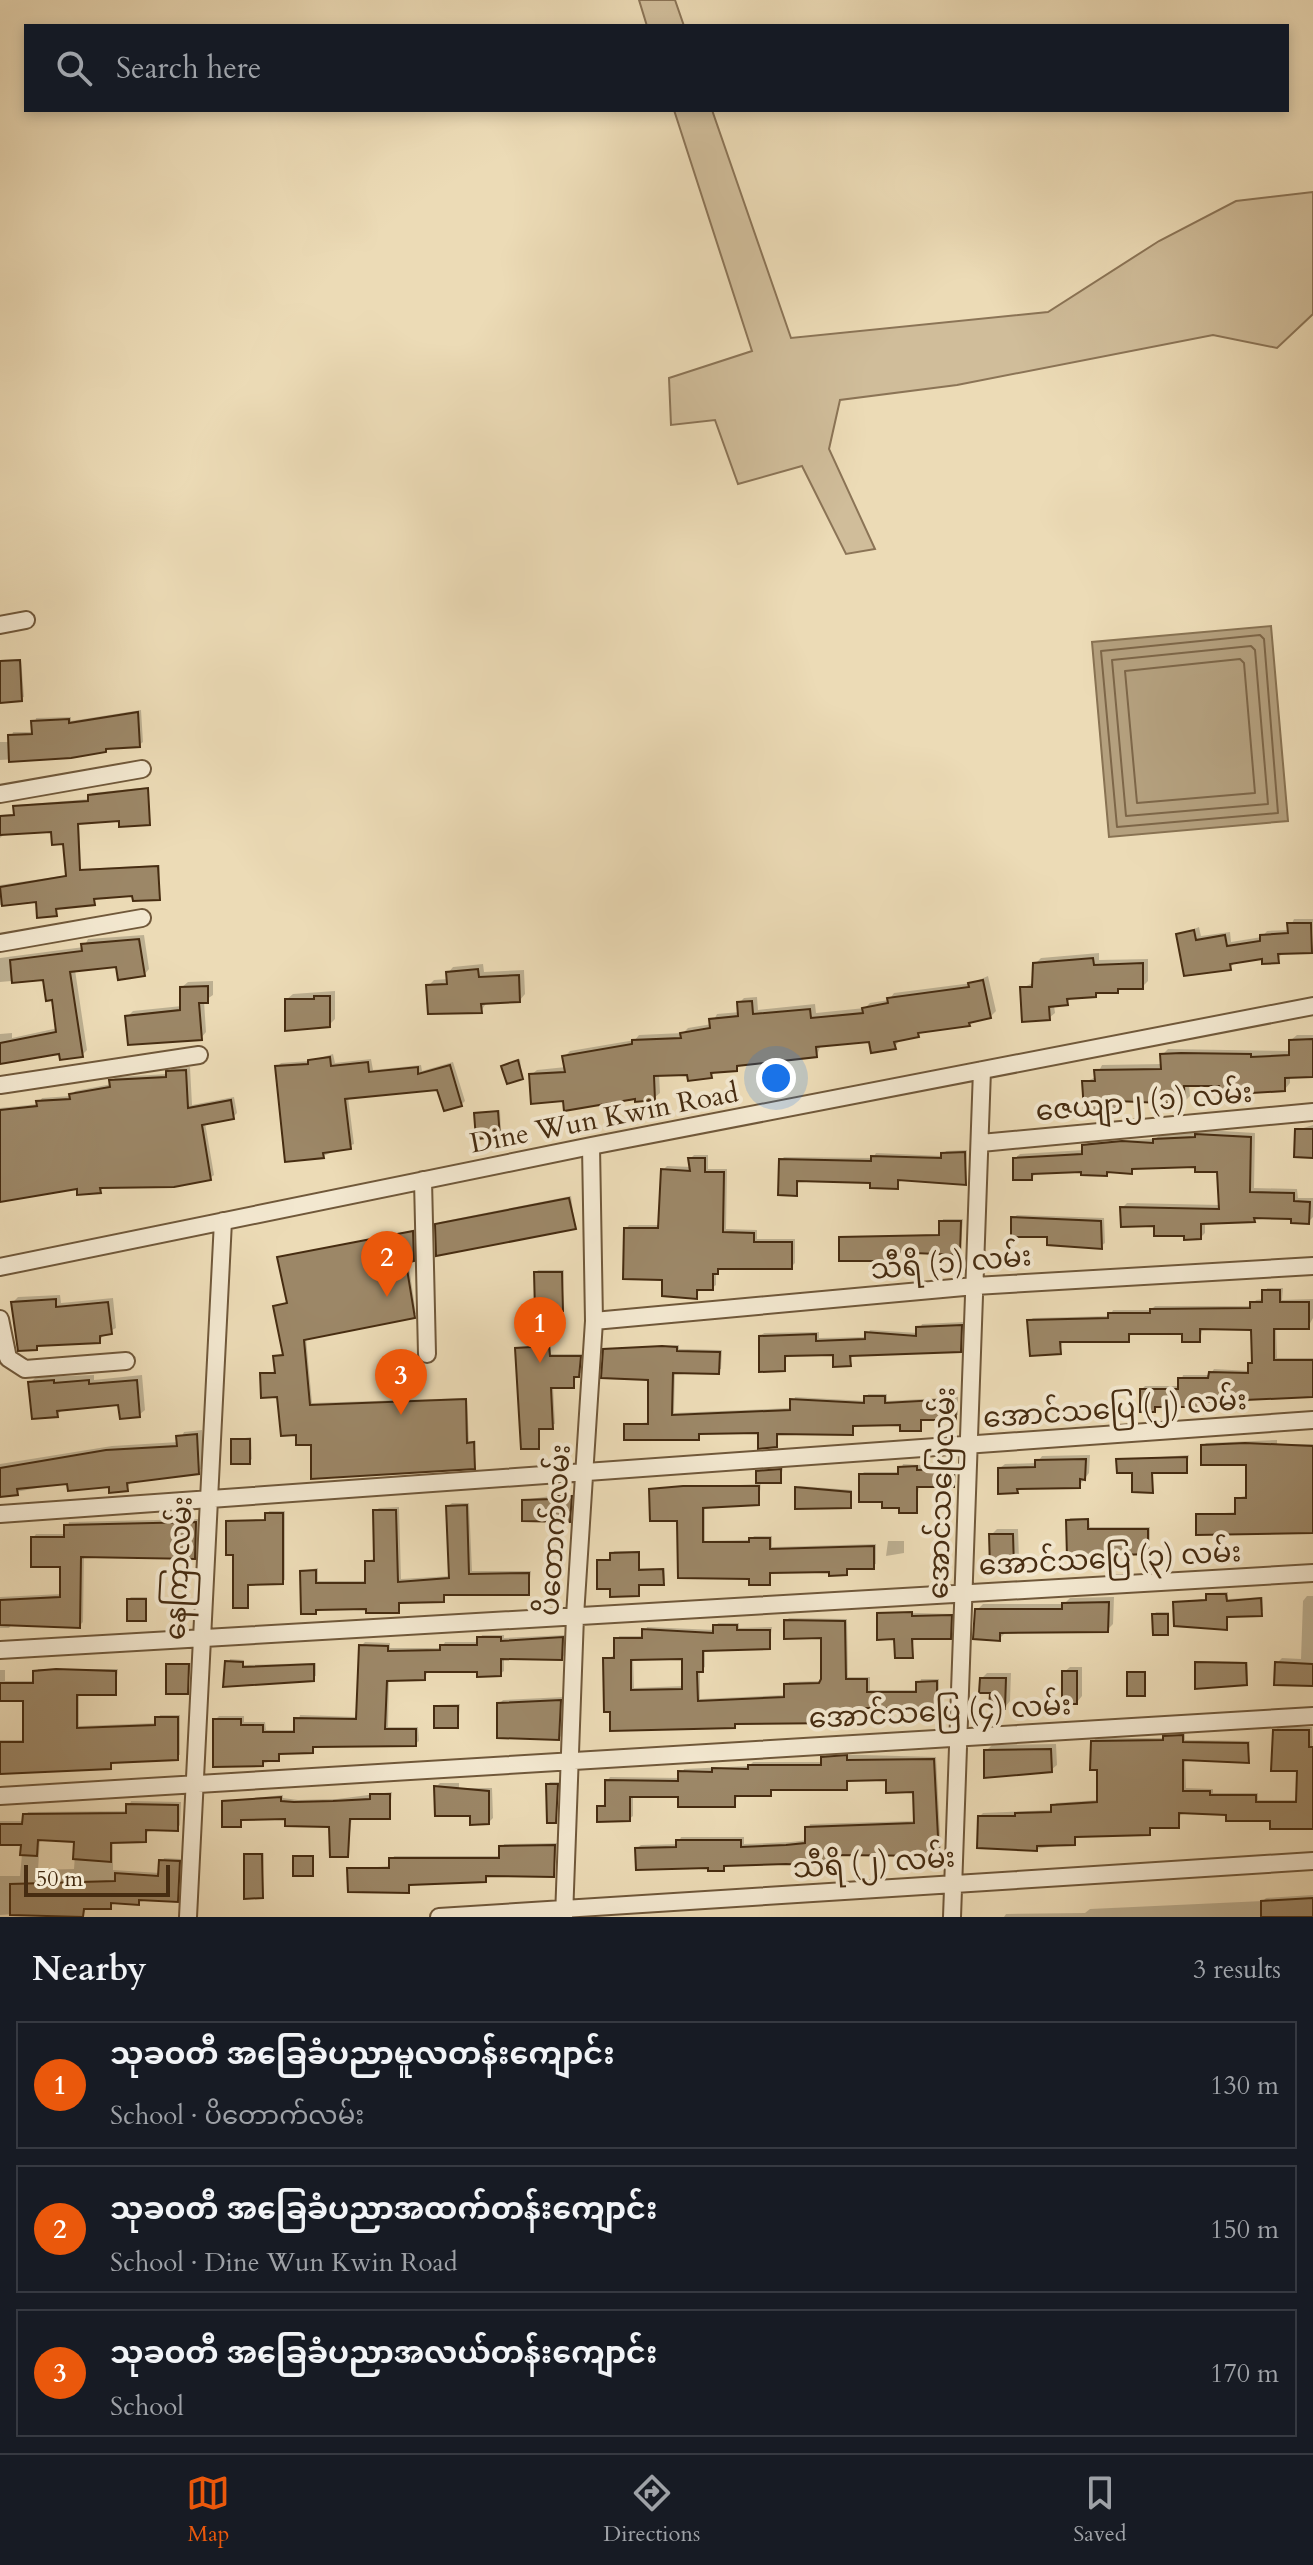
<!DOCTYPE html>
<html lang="en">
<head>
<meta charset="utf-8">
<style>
	:root { --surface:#171b24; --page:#20242c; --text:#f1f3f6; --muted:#9ea1a6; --line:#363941; --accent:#ea580c }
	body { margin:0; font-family:Cardo,"Noto Sans Myanmar",serif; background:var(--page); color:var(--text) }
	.scale { position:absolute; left:24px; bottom:20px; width:146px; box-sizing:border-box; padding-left:8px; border:4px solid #462c11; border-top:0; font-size:22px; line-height:28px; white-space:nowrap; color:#462c11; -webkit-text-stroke:6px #f3e8d0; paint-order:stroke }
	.you { position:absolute; left:776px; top:1078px; width:28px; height:28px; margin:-20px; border:6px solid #fff; border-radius:50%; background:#1a73e8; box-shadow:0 0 0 12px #1a73e833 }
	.badge { display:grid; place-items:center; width:52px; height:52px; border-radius:50%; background:var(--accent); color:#fff; font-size:26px; font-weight:700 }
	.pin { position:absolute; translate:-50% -66px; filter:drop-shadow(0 2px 4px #0008) }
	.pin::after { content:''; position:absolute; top:42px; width:28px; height:24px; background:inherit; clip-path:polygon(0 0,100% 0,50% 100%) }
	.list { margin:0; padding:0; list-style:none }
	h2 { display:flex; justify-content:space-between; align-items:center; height:104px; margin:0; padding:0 32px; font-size:34px }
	h2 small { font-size:26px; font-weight:400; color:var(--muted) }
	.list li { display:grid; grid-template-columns:52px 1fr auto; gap:24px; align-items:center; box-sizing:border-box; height:128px; margin:0 16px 16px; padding:0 16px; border:2px solid var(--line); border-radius:0px }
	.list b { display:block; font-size:30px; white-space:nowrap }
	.list p { margin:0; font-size:26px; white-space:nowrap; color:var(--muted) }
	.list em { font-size:26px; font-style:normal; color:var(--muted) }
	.icon { flex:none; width:44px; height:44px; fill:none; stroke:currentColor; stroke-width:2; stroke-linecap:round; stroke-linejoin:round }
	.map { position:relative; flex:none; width:1313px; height:1917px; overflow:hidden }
	.search { position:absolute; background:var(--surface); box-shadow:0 4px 12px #0003; left:24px; right:24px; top:24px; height:88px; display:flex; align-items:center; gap:20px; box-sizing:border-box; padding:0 28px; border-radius:0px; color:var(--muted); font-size:30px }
	.sheet { height:536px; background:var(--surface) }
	nav { display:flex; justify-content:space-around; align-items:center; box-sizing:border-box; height:112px; border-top:2px solid var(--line); background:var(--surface); font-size:22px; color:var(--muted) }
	nav a { display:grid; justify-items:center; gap:4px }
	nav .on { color:var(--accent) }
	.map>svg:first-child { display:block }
	.green { fill:#d0bd9a; stroke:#8b7456; stroke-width:2 }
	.water { fill:#b4a07e; stroke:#887252; stroke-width:2 }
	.shadow { fill:#0003; fill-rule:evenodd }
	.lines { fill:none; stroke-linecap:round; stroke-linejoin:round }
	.shore { stroke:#7d6648; stroke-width:2 }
	.building { fill:#9c8767; stroke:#462c11; stroke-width:2; fill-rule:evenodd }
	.minor-casing { stroke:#70583a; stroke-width:20 }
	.minor { stroke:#f3e8d0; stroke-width:16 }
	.labels { text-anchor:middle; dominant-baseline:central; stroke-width:8; stroke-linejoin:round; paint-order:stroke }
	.street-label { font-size:28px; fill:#462c11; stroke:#f3e8d0 }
</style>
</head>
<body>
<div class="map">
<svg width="1313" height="1917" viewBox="0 0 1313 1917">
	<rect width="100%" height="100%" fill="#ecdbb6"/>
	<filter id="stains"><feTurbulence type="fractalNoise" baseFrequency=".0025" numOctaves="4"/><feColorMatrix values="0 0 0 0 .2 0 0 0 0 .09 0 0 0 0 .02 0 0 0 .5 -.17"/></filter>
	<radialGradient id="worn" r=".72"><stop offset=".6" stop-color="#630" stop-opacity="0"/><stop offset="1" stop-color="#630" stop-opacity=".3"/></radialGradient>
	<path class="green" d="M 639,0 L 675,0 L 684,26 L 647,26 Z
		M 674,110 L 712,110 L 791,338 L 1048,312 L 1159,241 L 1236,201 L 1313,192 L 1313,314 L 1277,348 L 1213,335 L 957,385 L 840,400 L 829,449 L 875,549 L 846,554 L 802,466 L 738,484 L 715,420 L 671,425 L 669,378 L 752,351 Z"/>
	<path class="water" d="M 1271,626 L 1288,821 L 1109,837 L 1092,642 Z"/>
	<path class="shadow" d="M 21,659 L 24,697 L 0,702 L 0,660 Z
		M 141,710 L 143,742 L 139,745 L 108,747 L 70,756 L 0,760 L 0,742 L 10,742 L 13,732 L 34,732 L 36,718 L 71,717 L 71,721 Z
		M 149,787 L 149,823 L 120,819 L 79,822 L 81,869 L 160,865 L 159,898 L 134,894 L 96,897 L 94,903 L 58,906 L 56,914 L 37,900 L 0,905 L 0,885 L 68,875 L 65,842 L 53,830 L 5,833 L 0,838 L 0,815 L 16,814 L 18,805 L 90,799 L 92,793 Z
		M 1294,919 L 1313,919 L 1311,951 L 1282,952 L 1278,961 L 1264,957 L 1235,962 L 1230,968 L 1178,935 L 1199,927 L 1201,936 L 1230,932 L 1231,942 L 1262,937 L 1267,931 L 1289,930 Z
		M 144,935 L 149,969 L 144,975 L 118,965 L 75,970 L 87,1050 L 82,1055 L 61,1051 L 0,1060 L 0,1034 L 12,1033 L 12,1038 L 58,1028 L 54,998 L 45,978 L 0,982 L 0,958 L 84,947 L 88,939 Z
		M 1099,953 L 1099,960 L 1148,959 L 1148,981 L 1142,987 L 1121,987 L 1117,991 L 1072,996 L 1067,1003 L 1054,1005 L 1055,1013 L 1049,1018 L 1022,988 L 1035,982 L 1035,964 L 1041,958 Z
		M 483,964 L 484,972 L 524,970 L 525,994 L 520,1000 L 487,1002 L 481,1011 L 428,986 L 434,980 L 448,979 L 448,973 L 453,967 Z
		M 988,976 L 996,1011 L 990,1017 L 969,1024 L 923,1030 L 900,1039 L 895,1047 L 871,1040 L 821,1045 L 817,1055 L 742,1063 L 736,1069 L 716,1071 L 711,1076 L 659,1074 L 660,1093 L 654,1098 L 564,1099 L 531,1075 L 537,1070 L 566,1067 L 565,1056 L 570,1051 L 635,1040 L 639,1035 L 683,1033 L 688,1028 L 712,1024 L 717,1014 L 740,1012 L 739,1003 L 744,998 L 757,997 L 758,1010 L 815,1004 L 816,1013 L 865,1008 L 870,1003 L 889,1000 L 894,993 L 972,983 Z
		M 213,981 L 213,995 L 204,1001 L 206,1032 L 201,1038 L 127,1017 L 133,1011 L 182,1006 L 182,987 L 188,982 Z
		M 335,991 L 335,1019 L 329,1025 L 287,999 L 293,994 Z
		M 1297,1035 L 1313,1035 L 1313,1075 L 1290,1076 L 1290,1083 L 1285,1089 L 1189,1084 L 1190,1096 L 1184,1102 L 1121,1099 L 1116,1107 L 1085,1082 L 1096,1077 L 1102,1065 L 1163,1064 L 1162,1055 L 1168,1049 L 1291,1051 L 1291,1040 Z
		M 333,1054 L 335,1063 L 371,1059 L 373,1070 L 421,1065 L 422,1071 L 453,1062 L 465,1101 L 461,1105 L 439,1088 L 348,1097 L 354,1144 L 323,1156 L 277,1067 L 281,1063 L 310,1061 Z
		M 520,1059 L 522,1077 L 503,1066 L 506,1064 Z
		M 190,1067 L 192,1105 L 234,1097 L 237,1113 L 233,1117 L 205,1123 L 214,1175 L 210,1178 L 105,1186 L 100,1191 L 78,1186 L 0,1200 L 0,1108 L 38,1104 L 42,1098 L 71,1096 L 75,1091 L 112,1084 L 115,1077 L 168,1074 L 172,1068 Z
		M 500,1110 L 501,1133 L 499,1135 L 476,1114 Z
		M 1313,1125 L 1313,1156 L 1297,1130 Z
		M 1206,1130 L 1255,1133 L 1254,1188 L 1297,1189 L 1298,1198 L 1313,1198 L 1313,1217 L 1308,1222 L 1293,1217 L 1257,1216 L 1254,1220 L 1205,1222 L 1205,1233 L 1201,1237 L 1156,1224 L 1122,1208 L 1127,1203 L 1221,1205 L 1219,1170 L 1197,1165 L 1136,1167 L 1131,1172 L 1083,1173 L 1083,1170 L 1036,1173 L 1032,1178 L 1015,1158 L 1020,1154 L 1084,1150 L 1089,1141 L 1155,1139 L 1160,1135 Z
		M 967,1150 L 965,1183 L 900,1178 L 897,1187 L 872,1181 L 799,1179 L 796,1194 L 781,1160 L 784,1157 L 873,1158 L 876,1153 L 943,1156 L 946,1151 Z
		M 694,1155 L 708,1155 L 708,1169 L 727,1169 L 726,1229 L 757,1230 L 757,1239 L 795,1239 L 795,1263 L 791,1267 L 722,1267 L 716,1272 L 716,1285 L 712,1288 L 700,1288 L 696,1297 L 664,1278 L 626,1229 L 629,1225 L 660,1225 L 663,1170 L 667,1166 L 692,1167 L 690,1159 Z
		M 571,1196 L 575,1227 L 437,1224 L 440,1222 Z
		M 1017,1215 L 1104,1218 L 1105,1243 L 1101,1246 L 1013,1218 Z
		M 943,1219 L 963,1219 L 960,1253 L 892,1250 L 890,1259 L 841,1238 L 941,1234 Z
		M 415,1230 L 415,1257 L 408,1260 L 416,1314 L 306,1338 L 312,1403 L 467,1398 L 469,1441 L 476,1441 L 474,1467 L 313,1443 L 298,1433 L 279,1395 L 262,1374 L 277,1371 L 275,1356 L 285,1353 L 275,1306 L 289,1302 L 282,1256 Z
		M 538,1270 L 564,1270 L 562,1309 L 536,1273 Z
		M 1267,1288 L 1283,1288 L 1282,1300 L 1313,1299 L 1313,1318 L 1308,1327 L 1276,1327 L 1277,1358 L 1313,1358 L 1313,1406 L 1313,1395 L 1157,1405 L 1154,1410 L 1142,1389 L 1145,1386 L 1180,1386 L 1183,1375 L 1210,1375 L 1214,1369 L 1250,1371 L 1254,1360 L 1253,1328 L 1203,1327 L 1200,1340 L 1184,1332 L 1132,1332 L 1128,1340 L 1063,1340 L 1060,1352 L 1029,1321 L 1033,1318 L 1110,1316 L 1113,1310 L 1151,1310 L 1155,1306 L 1252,1306 L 1256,1300 L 1264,1299 Z
		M 60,1295 L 61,1303 L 113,1298 L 116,1328 L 104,1334 L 99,1342 L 40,1344 L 19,1349 L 13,1302 L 18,1297 Z
		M 964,1322 L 960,1350 L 853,1354 L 850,1364 L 835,1353 L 787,1354 L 784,1369 L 761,1336 L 764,1333 L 819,1332 L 819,1338 L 867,1337 L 870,1330 L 918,1333 L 922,1324 Z
		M 551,1345 L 551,1354 L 582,1354 L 581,1373 L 576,1375 L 574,1386 L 553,1386 L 555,1424 L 540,1427 L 538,1447 L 517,1349 Z
		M 679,1345 L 679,1349 L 722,1350 L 721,1369 L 675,1371 L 674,1413 L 792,1408 L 795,1397 L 866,1401 L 868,1394 L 887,1394 L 887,1401 L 958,1397 L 958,1415 L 923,1418 L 920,1429 L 902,1423 L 855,1424 L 852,1433 L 779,1432 L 776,1445 L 760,1431 L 701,1431 L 698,1438 L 626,1425 L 650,1422 L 650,1378 L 605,1350 Z
		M 94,1375 L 94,1380 L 142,1375 L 145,1410 L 139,1415 L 120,1403 L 63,1409 L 57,1415 L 30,1383 L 36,1377 Z
		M 202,1430 L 203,1467 L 198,1472 L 132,1480 L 127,1489 L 69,1482 L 0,1495 L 0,1464 L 112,1446 L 179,1442 L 184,1432 Z
		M 251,1437 L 252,1459 L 249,1462 L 233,1440 Z
		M 1277,1440 L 1277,1444 L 1313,1444 L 1313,1532 L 1198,1515 L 1237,1512 L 1237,1498 L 1248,1495 L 1248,1463 L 1203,1446 L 1206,1443 Z
		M 1090,1455 L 1089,1473 L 1079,1486 L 1021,1487 L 1017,1491 L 1000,1468 L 1005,1464 L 1037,1463 L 1042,1456 Z
		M 1189,1455 L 1186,1471 L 1153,1471 L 1152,1491 L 1118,1460 Z
		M 903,1464 L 956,1467 L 956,1482 L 953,1485 L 919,1485 L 916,1511 L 884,1500 L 861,1475 L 864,1472 L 900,1472 Z
		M 783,1468 L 780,1481 L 761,1481 L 759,1503 L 705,1506 L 705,1541 L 751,1540 L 754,1536 L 772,1536 L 772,1547 L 876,1544 L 876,1564 L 849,1567 L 846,1573 L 831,1570 L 772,1570 L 769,1583 L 751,1577 L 680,1576 L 679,1519 L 651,1490 L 758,1484 L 760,1469 Z
		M 799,1486 L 852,1490 L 852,1504 L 850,1506 L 797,1488 Z
		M 557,1495 L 573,1495 L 569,1520 L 524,1500 Z
		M 452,1503 L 469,1503 L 472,1571 L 531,1571 L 528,1593 L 446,1593 L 443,1600 L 401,1601 L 398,1611 L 319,1608 L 315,1612 L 302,1571 L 318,1568 L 318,1581 L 367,1581 L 367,1561 L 376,1558 L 375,1511 L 379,1508 L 399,1507 L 401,1579 L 451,1576 L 448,1506 Z
		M 269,1511 L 285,1511 L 285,1580 L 249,1583 L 247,1606 L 228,1522 L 267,1519 Z
		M 1070,1518 L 1089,1518 L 1090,1527 L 1150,1527 L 1150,1550 L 1069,1555 Z
		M 198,1519 L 198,1553 L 194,1557 L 84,1555 L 83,1622 L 79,1626 L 13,1623 L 9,1628 L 0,1628 L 0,1597 L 62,1594 L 62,1565 L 33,1538 L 36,1534 L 66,1534 L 69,1522 Z
		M 997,1529 L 1018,1529 L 1019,1559 L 1013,1565 L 991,1535 Z
		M 888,1541 L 904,1541 L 904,1553 L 886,1556 Z
		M 614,1551 L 640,1551 L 640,1568 L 665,1568 L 665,1581 L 641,1583 L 638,1594 L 612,1587 L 599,1561 L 612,1559 Z
		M 1228,1592 L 1228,1599 L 1263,1597 L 1263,1611 L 1228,1615 L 1226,1628 L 1175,1602 L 1208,1599 L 1211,1593 Z
		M 1307,1596 L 1313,1596 L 1313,1684 L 1277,1663 L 1282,1658 L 1301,1659 L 1303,1601 Z
		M 131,1597 L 147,1597 L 145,1619 L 129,1599 Z
		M 1114,1597 L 1113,1624 L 1107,1630 L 1005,1633 L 999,1639 L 977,1610 L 983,1604 L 1064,1604 L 1070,1598 Z
		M 881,1612 L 953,1614 L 952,1634 L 914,1637 L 912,1656 L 879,1614 Z
		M 1156,1612 L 1169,1612 L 1168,1633 L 1154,1615 Z
		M 789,1618 L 847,1619 L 848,1677 L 870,1677 L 870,1690 L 918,1690 L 921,1679 L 939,1679 L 939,1708 L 936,1711 L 919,1706 L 844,1708 L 841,1721 L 612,1729 L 605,1659 L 616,1655 L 619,1636 L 644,1636 L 647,1627 L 715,1630 L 718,1623 L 739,1623 L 739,1628 L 772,1627 L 769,1647 L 705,1649 L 705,1667 L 700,1670 L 700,1699 L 786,1695 L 789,1682 L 821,1681 L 823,1636 L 786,1621 ZM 684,1657 L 684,1686 L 634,1688 L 633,1658 Z
		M 482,1635 L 504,1635 L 504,1638 L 566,1635 L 565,1654 L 562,1658 L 504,1657 L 504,1671 L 500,1674 L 479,1670 L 428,1670 L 425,1678 L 389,1678 L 388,1727 L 418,1727 L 419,1741 L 415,1744 L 316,1745 L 312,1751 L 282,1752 L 278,1759 L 262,1764 L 215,1720 L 219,1716 L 244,1716 L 244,1722 L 265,1722 L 266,1730 L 296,1730 L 300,1715 L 358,1717 L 361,1646 L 365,1642 L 390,1643 L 390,1648 L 442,1648 L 445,1642 L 479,1642 Z
		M 230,1659 L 244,1660 L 244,1665 L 316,1663 L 316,1676 L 225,1685 Z
		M 1199,1661 L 1248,1662 L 1248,1681 L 1246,1684 L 1197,1663 Z
		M 171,1663 L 191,1663 L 187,1692 L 168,1665 Z
		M 1070,1667 L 1082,1667 L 1082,1696 L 1077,1702 L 1064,1672 Z
		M 38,1669 L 118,1669 L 115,1693 L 79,1693 L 79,1726 L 157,1723 L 160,1715 L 180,1715 L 180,1755 L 113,1761 L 110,1767 L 0,1772 L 0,1740 L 25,1740 L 25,1699 L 0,1699 L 0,1670 L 5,1670 L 5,1681 L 35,1681 Z
		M 1131,1671 L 1146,1671 L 1144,1694 L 1129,1673 Z
		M 987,1673 L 1011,1673 L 1010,1701 L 1005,1707 L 982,1678 Z
		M 564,1697 L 563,1734 L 559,1738 L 499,1704 L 503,1700 Z
		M 460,1704 L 458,1726 L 436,1707 L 438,1705 Z
		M 1278,1727 L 1312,1727 L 1313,1827 L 1228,1813 L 1181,1811 L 1179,1826 L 1152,1826 L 1149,1833 L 1077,1835 L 1074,1843 L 1036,1849 L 980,1816 L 983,1813 L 1053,1810 L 1056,1803 L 1099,1800 L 1099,1768 L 1093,1742 L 1096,1738 L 1164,1738 L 1168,1734 L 1185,1733 L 1185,1740 L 1250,1741 L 1248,1761 L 1185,1758 L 1186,1788 L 1213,1789 L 1213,1793 L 1258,1793 L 1258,1800 L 1298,1800 L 1299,1769 L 1275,1731 Z
		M 1056,1744 L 1057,1765 L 1051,1770 L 986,1751 L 992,1745 Z
		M 827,1754 L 936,1757 L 941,1851 L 938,1854 L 832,1853 L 829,1864 L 786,1862 L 727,1865 L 723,1869 L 637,1848 L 641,1845 L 678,1844 L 681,1837 L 744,1837 L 744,1844 L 791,1842 L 807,1840 L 810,1824 L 915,1821 L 915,1790 L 888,1778 L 849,1779 L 846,1788 L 773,1788 L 770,1794 L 738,1794 L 734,1805 L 680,1795 L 633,1795 L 633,1816 L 629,1819 L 599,1807 L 607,1803 L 607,1781 L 610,1777 L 680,1778 L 684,1769 L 749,1766 L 753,1762 L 823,1762 Z
		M 550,1782 L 559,1782 L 556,1821 L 548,1784 Z
		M 440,1783 L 459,1783 L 459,1788 L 492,1788 L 493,1818 L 489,1822 L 472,1814 L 436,1787 Z
		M 392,1792 L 389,1817 L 352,1817 L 347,1855 L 331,1825 L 286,1817 L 243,1818 L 240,1825 L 224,1801 L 283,1795 L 283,1798 L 298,1800 L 337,1799 Z
		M 131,1801 L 181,1802 L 180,1825 L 177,1829 L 149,1828 L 145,1840 L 113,1841 L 113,1870 L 160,1873 L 164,1858 L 182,1859 L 180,1896 L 177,1900 L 113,1902 L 110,1907 L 86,1907 L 83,1917 L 57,1916 L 57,1911 L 0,1915 L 0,1876 L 20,1876 L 23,1843 L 0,1843 L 0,1821 L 24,1821 L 28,1812 L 128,1811 ZM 40,1838 L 76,1840 L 74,1869 L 38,1870 Z
		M 557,1843 L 554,1875 L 488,1874 L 485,1880 L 411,1883 L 408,1891 L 349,1869 L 391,1866 L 394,1856 L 501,1856 L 504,1844 Z
		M 248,1853 L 264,1853 L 262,1896 L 246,1855 Z
		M 297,1855 L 314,1855 L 312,1874 L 295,1857 Z
		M 1313,1895 L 1313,1917 L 1004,1917 L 1006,1914 L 1085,1913 L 1090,1909 L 1263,1901 L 1266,1898 Z"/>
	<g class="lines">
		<path class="shore" d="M 1260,635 L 1264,639 L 1278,813 L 1117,827 L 1101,651 Z
			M 1251,646 L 1255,650 L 1268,804 L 1126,816 L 1112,660 Z
			M 1240,659 L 1244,663 L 1255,793 L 1137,803 L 1125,671 Z"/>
	</g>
	<path class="building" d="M 20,660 L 22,701 L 0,703 L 0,661 Z
		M 138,712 L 140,747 L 106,749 L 106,752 L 71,758 L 9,762 L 8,735 L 32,734 L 31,721 L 69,719 L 69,723 Z
		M 148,788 L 150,825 L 119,827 L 119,821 L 78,824 L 80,870 L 158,866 L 160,900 L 133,901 L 132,896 L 94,899 L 95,905 L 56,909 L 57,916 L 37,918 L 36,902 L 2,906 L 0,887 L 66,876 L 63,844 L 52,845 L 51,832 L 0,835 L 0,816 L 14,815 L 13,806 L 88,801 L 88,795 Z
		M 1287,923 L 1311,923 L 1312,953 L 1278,954 L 1279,963 L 1262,964 L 1262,959 L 1230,964 L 1231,970 L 1184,976 L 1176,934 L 1194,930 L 1196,940 L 1225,935 L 1227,946 L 1260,941 L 1260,935 L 1288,933 Z
		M 139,939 L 145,976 L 118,980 L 116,967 L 70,972 L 83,1057 L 60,1060 L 59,1054 L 0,1064 L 0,1043 L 56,1032 L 52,1000 L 46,1001 L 43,980 L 12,983 L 10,960 L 82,951 L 81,944 Z
		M 1093,958 L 1094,965 L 1143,963 L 1143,989 L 1118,989 L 1118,993 L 1096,993 L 1096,997 L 1067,999 L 1068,1005 L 1049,1007 L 1050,1020 L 1022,1022 L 1020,987 L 1032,987 L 1033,963 Z
		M 478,969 L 479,977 L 519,975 L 520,1002 L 481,1004 L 482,1013 L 428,1014 L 426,985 L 447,984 L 446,972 Z
		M 983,980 L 991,1018 L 969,1023 L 970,1026 L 918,1033 L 919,1037 L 894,1042 L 896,1049 L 871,1053 L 869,1042 L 816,1047 L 817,1057 L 737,1066 L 737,1071 L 711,1073 L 712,1078 L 688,1081 L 687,1075 L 654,1076 L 655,1100 L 635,1102 L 635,1099 L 564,1111 L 563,1101 L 531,1104 L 529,1074 L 565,1072 L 562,1056 L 632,1044 L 632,1040 L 681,1038 L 680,1033 L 710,1028 L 709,1019 L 738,1016 L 737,1002 L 752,1001 L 753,1014 L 810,1009 L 811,1018 L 863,1013 L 862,1008 L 888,1003 L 887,998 L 969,987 L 968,983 Z
		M 208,986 L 208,1003 L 199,1003 L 202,1040 L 128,1045 L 125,1016 L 180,1010 L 180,987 Z
		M 314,996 L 330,996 L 330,1027 L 285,1031 L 285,999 L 314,999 Z
		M 1313,1039 L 1313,1077 L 1285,1078 L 1285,1091 L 1219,1095 L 1219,1086 L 1184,1086 L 1185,1104 L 1116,1101 L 1116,1109 L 1084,1111 L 1082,1081 L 1095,1081 L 1094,1070 L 1161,1069 L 1160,1054 L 1181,1053 L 1251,1054 L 1251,1057 L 1289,1055 L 1289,1040 Z
		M 330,1057 L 331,1066 L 368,1062 L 369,1072 L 418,1067 L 418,1074 L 450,1065 L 462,1106 L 444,1111 L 437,1090 L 345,1099 L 351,1149 L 323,1153 L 324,1158 L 285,1162 L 275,1066 L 308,1064 L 308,1060 Z
		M 518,1060 L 523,1079 L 507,1084 L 501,1066 Z
		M 186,1070 L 188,1108 L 231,1100 L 234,1119 L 202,1125 L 211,1180 L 174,1187 L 100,1188 L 101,1193 L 77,1195 L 77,1189 L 0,1202 L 0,1110 L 37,1106 L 36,1101 L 70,1099 L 69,1094 L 110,1087 L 109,1080 L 166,1077 L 166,1071 Z
		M 498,1111 L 500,1137 L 476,1139 L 474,1113 Z
		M 1295,1129 L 1313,1129 L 1313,1158 L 1294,1157 Z
		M 1195,1134 L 1251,1137 L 1250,1192 L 1294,1193 L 1294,1201 L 1310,1202 L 1309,1224 L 1291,1223 L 1291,1219 L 1254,1218 L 1255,1222 L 1201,1224 L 1201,1239 L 1184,1240 L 1184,1236 L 1154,1236 L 1154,1226 L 1121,1227 L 1120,1207 L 1219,1209 L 1217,1172 L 1195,1172 L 1195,1167 L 1132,1169 L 1132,1174 L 1107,1172 L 1107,1176 L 1081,1175 L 1081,1172 L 1032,1174 L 1032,1180 L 1013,1180 L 1013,1158 L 1082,1154 L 1082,1145 L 1122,1141 L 1153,1143 L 1153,1139 L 1195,1137 Z
		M 965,1152 L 966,1185 L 898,1180 L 898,1189 L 870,1188 L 870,1183 L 797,1181 L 797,1196 L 778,1195 L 779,1159 L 871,1161 L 871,1156 L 941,1158 L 941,1153 Z
		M 688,1158 L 705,1158 L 705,1172 L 724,1172 L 723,1232 L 754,1233 L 754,1242 L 792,1242 L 792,1269 L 718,1269 L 718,1274 L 713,1274 L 713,1290 L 697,1290 L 697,1299 L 662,1296 L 662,1280 L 623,1279 L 624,1228 L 658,1228 L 661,1169 L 690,1171 Z
		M 569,1198 L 576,1229 L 436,1256 L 435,1224 Z
		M 1011,1217 L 1101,1221 L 1102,1249 L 1047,1245 L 1047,1237 L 1011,1237 Z
		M 939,1221 L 961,1221 L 960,1255 L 891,1252 L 891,1261 L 839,1261 L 839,1237 L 939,1235 Z
		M 413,1231 L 414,1261 L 406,1263 L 415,1318 L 304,1340 L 310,1405 L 466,1399 L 467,1443 L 474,1442 L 475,1469 L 311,1479 L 311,1445 L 296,1445 L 296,1435 L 281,1436 L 277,1397 L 261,1398 L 260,1373 L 275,1373 L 273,1356 L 283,1355 L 273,1306 L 287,1303 L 277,1257 Z
		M 534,1272 L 562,1272 L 563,1311 L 535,1311 Z
		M 1262,1290 L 1280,1290 L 1280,1302 L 1309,1302 L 1309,1329 L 1274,1329 L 1274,1360 L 1313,1360 L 1313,1397 L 1201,1402 L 1201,1407 L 1155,1407 L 1155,1412 L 1140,1412 L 1140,1389 L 1178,1389 L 1178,1378 L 1208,1378 L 1209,1372 L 1248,1373 L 1248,1363 L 1252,1363 L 1251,1330 L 1200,1329 L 1200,1342 L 1182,1342 L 1182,1334 L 1129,1334 L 1129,1342 L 1060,1342 L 1061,1354 L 1030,1356 L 1027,1320 L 1108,1318 L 1108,1313 L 1150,1313 L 1150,1309 L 1250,1308 L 1250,1302 L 1262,1302 Z
		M 56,1299 L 56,1307 L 108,1302 L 112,1334 L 100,1336 L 100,1343 L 37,1346 L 37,1350 L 18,1351 L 11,1302 Z
		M 962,1325 L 961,1352 L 850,1356 L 851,1366 L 833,1367 L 833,1355 L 785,1356 L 785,1371 L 759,1372 L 759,1336 L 816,1334 L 816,1341 L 865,1339 L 865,1332 L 916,1336 L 916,1327 Z
		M 549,1346 L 550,1356 L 581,1356 L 579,1377 L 574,1377 L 574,1388 L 551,1388 L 553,1429 L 539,1429 L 539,1449 L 521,1449 L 515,1348 Z
		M 662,1346 L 677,1347 L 677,1351 L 720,1352 L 719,1374 L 673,1373 L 672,1415 L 790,1410 L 790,1399 L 864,1403 L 864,1396 L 885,1396 L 885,1403 L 955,1399 L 956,1420 L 921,1420 L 921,1431 L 900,1431 L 900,1425 L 853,1426 L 853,1435 L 777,1434 L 777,1447 L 758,1449 L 758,1433 L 699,1434 L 699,1440 L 624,1440 L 624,1424 L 648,1424 L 648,1380 L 601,1378 L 603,1349 Z
		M 54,1380 L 54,1383 L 89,1380 L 89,1384 L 137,1380 L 140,1417 L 120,1419 L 118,1405 L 57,1411 L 58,1417 L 32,1419 L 28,1382 Z
		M 197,1434 L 199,1474 L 127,1483 L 128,1491 L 109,1493 L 109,1487 L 68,1491 L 67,1484 L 17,1489 L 18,1495 L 0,1497 L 0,1468 L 106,1450 L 177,1446 L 176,1436 Z
		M 231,1439 L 250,1439 L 250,1464 L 231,1464 Z
		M 1245,1443 L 1313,1446 L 1313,1533 L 1196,1535 L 1196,1514 L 1235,1514 L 1235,1498 L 1246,1498 L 1246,1465 L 1201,1465 L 1201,1445 Z
		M 1187,1457 L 1187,1473 L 1152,1473 L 1153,1493 L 1132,1492 L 1132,1473 L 1117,1473 L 1116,1459 Z
		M 1086,1459 L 1085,1480 L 1080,1479 L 1080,1488 L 1017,1489 L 1018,1493 L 998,1494 L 998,1468 L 1035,1467 L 1035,1460 Z
		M 917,1466 L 917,1470 L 954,1469 L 954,1487 L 917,1487 L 917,1513 L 899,1513 L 899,1508 L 882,1508 L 882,1502 L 859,1502 L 859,1474 L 898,1474 L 898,1467 Z
		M 781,1469 L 781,1483 L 756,1483 L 756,1471 Z
		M 683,1486 L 759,1486 L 759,1505 L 703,1508 L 703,1542 L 749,1542 L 749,1538 L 770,1538 L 770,1549 L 874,1546 L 874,1569 L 847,1569 L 847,1575 L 829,1576 L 829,1572 L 770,1573 L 770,1585 L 749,1585 L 749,1579 L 678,1578 L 677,1521 L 650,1521 L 649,1489 Z
		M 795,1487 L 851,1492 L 851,1508 L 795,1509 Z
		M 553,1496 L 572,1496 L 570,1522 L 522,1521 L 522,1500 L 553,1499 Z
		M 467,1505 L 469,1574 L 529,1573 L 529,1595 L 444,1595 L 444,1602 L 399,1603 L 399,1613 L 366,1613 L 366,1609 L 316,1610 L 316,1614 L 301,1614 L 300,1571 L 316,1570 L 316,1583 L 365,1583 L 365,1561 L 374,1561 L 373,1510 L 396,1510 L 398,1582 L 449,1578 L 446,1506 Z
		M 265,1513 L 283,1513 L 283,1584 L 248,1585 L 248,1608 L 233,1608 L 233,1555 L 226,1555 L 226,1521 L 265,1520 Z
		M 1088,1519 L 1088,1529 L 1148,1529 L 1148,1554 L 1067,1557 L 1066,1520 Z
		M 196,1522 L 195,1559 L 81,1557 L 80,1628 L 0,1625 L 0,1600 L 60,1597 L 60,1567 L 31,1567 L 31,1537 L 64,1537 L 64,1525 Z
		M 989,1534 L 1013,1534 L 1014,1567 L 990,1567 Z
		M 639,1552 L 639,1570 L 663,1569 L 664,1585 L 639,1585 L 639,1596 L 610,1597 L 610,1589 L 597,1589 L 597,1560 L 610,1560 L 610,1553 Z
		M 1206,1594 L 1226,1594 L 1227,1601 L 1261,1598 L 1262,1616 L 1227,1617 L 1227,1630 L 1174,1626 L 1173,1602 L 1206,1600 Z
		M 127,1599 L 146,1599 L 146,1621 L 127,1621 Z
		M 1109,1602 L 1108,1632 L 1000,1633 L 1000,1641 L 973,1639 L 975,1609 L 1062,1609 L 1062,1603 Z
		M 912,1612 L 912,1616 L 952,1615 L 951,1639 L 912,1639 L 913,1658 L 895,1658 L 894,1639 L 877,1640 L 877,1613 Z
		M 1152,1614 L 1168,1614 L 1168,1635 L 1153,1635 Z
		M 784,1620 L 845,1621 L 846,1679 L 867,1679 L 867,1692 L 916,1692 L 916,1682 L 937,1681 L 937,1713 L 917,1713 L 917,1708 L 868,1708 L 842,1710 L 842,1723 L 735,1724 L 735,1728 L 610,1731 L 610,1712 L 604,1712 L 603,1658 L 614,1658 L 614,1638 L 642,1638 L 642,1629 L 713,1633 L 713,1625 L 737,1625 L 737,1630 L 770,1630 L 770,1649 L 703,1651 L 703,1672 L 697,1672 L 698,1701 L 784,1697 L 784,1684 L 819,1683 L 821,1679 L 821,1638 L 784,1639 ZM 682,1659 L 682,1689 L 631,1690 L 631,1660 Z
		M 477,1637 L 501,1637 L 501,1641 L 563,1637 L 562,1660 L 501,1659 L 501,1676 L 477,1677 L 477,1672 L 425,1672 L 425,1680 L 387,1681 L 385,1729 L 416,1729 L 416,1746 L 313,1747 L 313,1753 L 279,1754 L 279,1761 L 263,1761 L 263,1766 L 213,1767 L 213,1719 L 241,1719 L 241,1725 L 263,1725 L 263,1732 L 294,1732 L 294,1718 L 356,1719 L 359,1645 L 388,1646 L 388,1651 L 440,1650 L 440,1645 L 477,1645 Z
		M 225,1661 L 243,1662 L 243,1667 L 314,1664 L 314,1681 L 223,1687 Z
		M 1195,1662 L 1246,1663 L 1247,1685 L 1195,1689 Z
		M 1275,1662 L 1313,1664 L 1313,1686 L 1274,1685 Z
		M 166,1664 L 189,1664 L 188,1694 L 166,1694 Z
		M 56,1669 L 116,1671 L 116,1695 L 77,1695 L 77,1728 L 155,1725 L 155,1717 L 178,1717 L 178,1760 L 111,1763 L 111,1769 L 0,1774 L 0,1742 L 23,1742 L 23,1701 L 0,1701 L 0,1683 L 33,1683 L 33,1671 Z
		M 1062,1671 L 1077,1671 L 1077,1704 L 1062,1704 Z
		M 1127,1672 L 1145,1672 L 1145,1696 L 1127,1696 Z
		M 980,1678 L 1006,1678 L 1005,1709 L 989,1709 L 990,1693 L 979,1693 Z
		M 561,1700 L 559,1740 L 497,1738 L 497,1703 Z
		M 434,1706 L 458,1706 L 458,1728 L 434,1728 Z
		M 1273,1730 L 1309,1730 L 1309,1747 L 1313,1747 L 1313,1829 L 1270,1829 L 1270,1821 L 1226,1821 L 1226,1815 L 1179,1813 L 1179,1828 L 1150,1828 L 1150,1835 L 1075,1837 L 1075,1845 L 1037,1846 L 1037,1851 L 977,1848 L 978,1816 L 1015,1816 L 1015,1813 L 1051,1812 L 1051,1805 L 1097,1802 L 1097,1770 L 1090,1770 L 1091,1741 L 1163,1740 L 1163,1736 L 1183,1735 L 1183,1742 L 1248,1743 L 1249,1763 L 1183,1760 L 1183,1791 L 1210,1791 L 1210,1795 L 1256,1795 L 1256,1802 L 1296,1802 L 1297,1771 L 1271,1771 Z
		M 1051,1749 L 1052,1772 L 984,1778 L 984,1750 Z
		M 847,1755 L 847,1760 L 934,1759 L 939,1856 L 829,1855 L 829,1866 L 786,1864 L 724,1866 L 724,1871 L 708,1871 L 708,1868 L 636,1870 L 635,1848 L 676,1847 L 676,1840 L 741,1840 L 741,1847 L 786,1845 L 805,1843 L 805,1827 L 914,1823 L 913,1792 L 886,1793 L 886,1780 L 847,1781 L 847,1790 L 771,1790 L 771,1796 L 735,1796 L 735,1807 L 678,1807 L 678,1797 L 630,1797 L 630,1821 L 597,1822 L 597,1806 L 605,1806 L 605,1780 L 678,1781 L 678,1771 L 712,1772 L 712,1768 L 748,1769 L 748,1765 L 821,1765 L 821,1757 Z
		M 546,1784 L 558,1784 L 556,1823 L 547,1823 Z
		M 434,1786 L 489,1791 L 489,1824 L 470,1825 L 470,1816 L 435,1816 Z
		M 370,1794 L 390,1794 L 390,1819 L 350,1819 L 348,1857 L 330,1857 L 329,1827 L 285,1826 L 285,1819 L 241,1820 L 241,1827 L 222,1827 L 222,1801 L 281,1797 L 281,1801 L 294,1802 L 333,1801 L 370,1799 Z
		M 126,1804 L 178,1805 L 178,1831 L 146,1830 L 146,1842 L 111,1843 L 111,1862 L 73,1859 L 74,1842 L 38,1840 L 37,1856 L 20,1855 L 21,1845 L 0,1845 L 0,1824 L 22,1824 L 23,1814 L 126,1813 Z
		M 555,1845 L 554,1877 L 486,1876 L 486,1882 L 409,1885 L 409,1893 L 348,1892 L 347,1868 L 389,1868 L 389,1858 L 499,1858 L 499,1846 Z
		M 244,1854 L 262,1854 L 263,1898 L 244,1899 Z
		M 293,1856 L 313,1856 L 313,1876 L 293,1876 Z
		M 159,1860 L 180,1861 L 178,1902 L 139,1900 L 139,1905 L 111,1903 L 111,1909 L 84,1909 L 83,1917 L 10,1915 L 10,1884 L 115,1881 L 115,1873 L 158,1876 Z
		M 1313,1898 L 1313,1917 L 1261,1917 L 1261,1901 Z"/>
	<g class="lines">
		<g class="minor-casing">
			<path id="minor" d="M 0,625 L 26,620
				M 0,794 L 142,769
				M 0,943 L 142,918
				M 0,1085 L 199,1055
				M 981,1143 L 1313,1112
				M 423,1180 L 427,1354
				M 0,1267 L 591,1146 L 1313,1006
				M 0,1319 L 8,1358 L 25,1369 L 126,1361
				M 594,1321 L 975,1286 L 1313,1266
				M 0,1514 L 1313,1420
				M 0,1650 L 1313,1573
				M 0,1796 L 1313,1716
				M 188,1917 L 223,1221
				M 439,1917 L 1313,1861
				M 564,1917 L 575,1616 L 594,1321 L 591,1146
				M 952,1917 L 982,1070"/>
		</g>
		<use href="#minor" class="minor"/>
	</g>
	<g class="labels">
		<g class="street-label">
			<text transform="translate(1144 1102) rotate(-5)">ဇေယျာ၂ (၁) လမ်း</text>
			<text transform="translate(604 1118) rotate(-11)">Dine Wun Kwin Road</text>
			<text transform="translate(951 1263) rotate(-5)">သီရိ (၁) လမ်း</text>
			<text transform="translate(1115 1409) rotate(-4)">အောင်သပြေ (၂) လမ်း</text>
			<text transform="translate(942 1493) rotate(-88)">အောင်သပြေလမ်း</text>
			<text transform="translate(555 1530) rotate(-86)">ပိတောက်လမ်း</text>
			<text transform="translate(1110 1559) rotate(-3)">အောင်သပြေ (၃) လမ်း</text>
			<text transform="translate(179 1568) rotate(-87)">နေကြာလမ်း</text>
			<text transform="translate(940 1712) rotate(-3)">အောင်သပြေ (၄) လမ်း</text>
			<text transform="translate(874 1863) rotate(-4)">သီရိ (၂) လမ်း</text>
		</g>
	</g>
	<rect width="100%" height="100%" filter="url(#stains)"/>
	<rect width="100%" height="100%" fill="url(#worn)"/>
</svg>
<div class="scale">50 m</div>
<div class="you"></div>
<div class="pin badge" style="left:540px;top:1363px">1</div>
<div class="pin badge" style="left:387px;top:1297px">2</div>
<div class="pin badge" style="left:401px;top:1415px">3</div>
<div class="search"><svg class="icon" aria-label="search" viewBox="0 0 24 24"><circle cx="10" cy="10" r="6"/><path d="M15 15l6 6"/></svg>Search here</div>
</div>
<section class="sheet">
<h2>Nearby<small>3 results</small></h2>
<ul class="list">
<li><span class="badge">1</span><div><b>သုခဝတီ အခြေခံပညာမူလတန်းကျောင်း</b><p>School · ပိတောက်လမ်း</p></div><em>130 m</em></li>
<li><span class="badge">2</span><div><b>သုခဝတီ အခြေခံပညာအထက်တန်းကျောင်း</b><p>School · Dine Wun Kwin Road</p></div><em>150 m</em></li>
<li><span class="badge">3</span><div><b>သုခဝတီ အခြေခံပညာအလယ်တန်းကျောင်း</b><p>School</p></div><em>170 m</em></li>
</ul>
</section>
<nav>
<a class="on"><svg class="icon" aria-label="map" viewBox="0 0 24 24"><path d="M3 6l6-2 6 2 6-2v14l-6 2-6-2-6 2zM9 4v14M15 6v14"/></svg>Map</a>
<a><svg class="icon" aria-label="directions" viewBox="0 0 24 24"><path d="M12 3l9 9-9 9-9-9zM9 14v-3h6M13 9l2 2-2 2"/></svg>Directions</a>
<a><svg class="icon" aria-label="saved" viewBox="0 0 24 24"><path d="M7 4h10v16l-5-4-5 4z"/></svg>Saved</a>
</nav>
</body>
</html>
